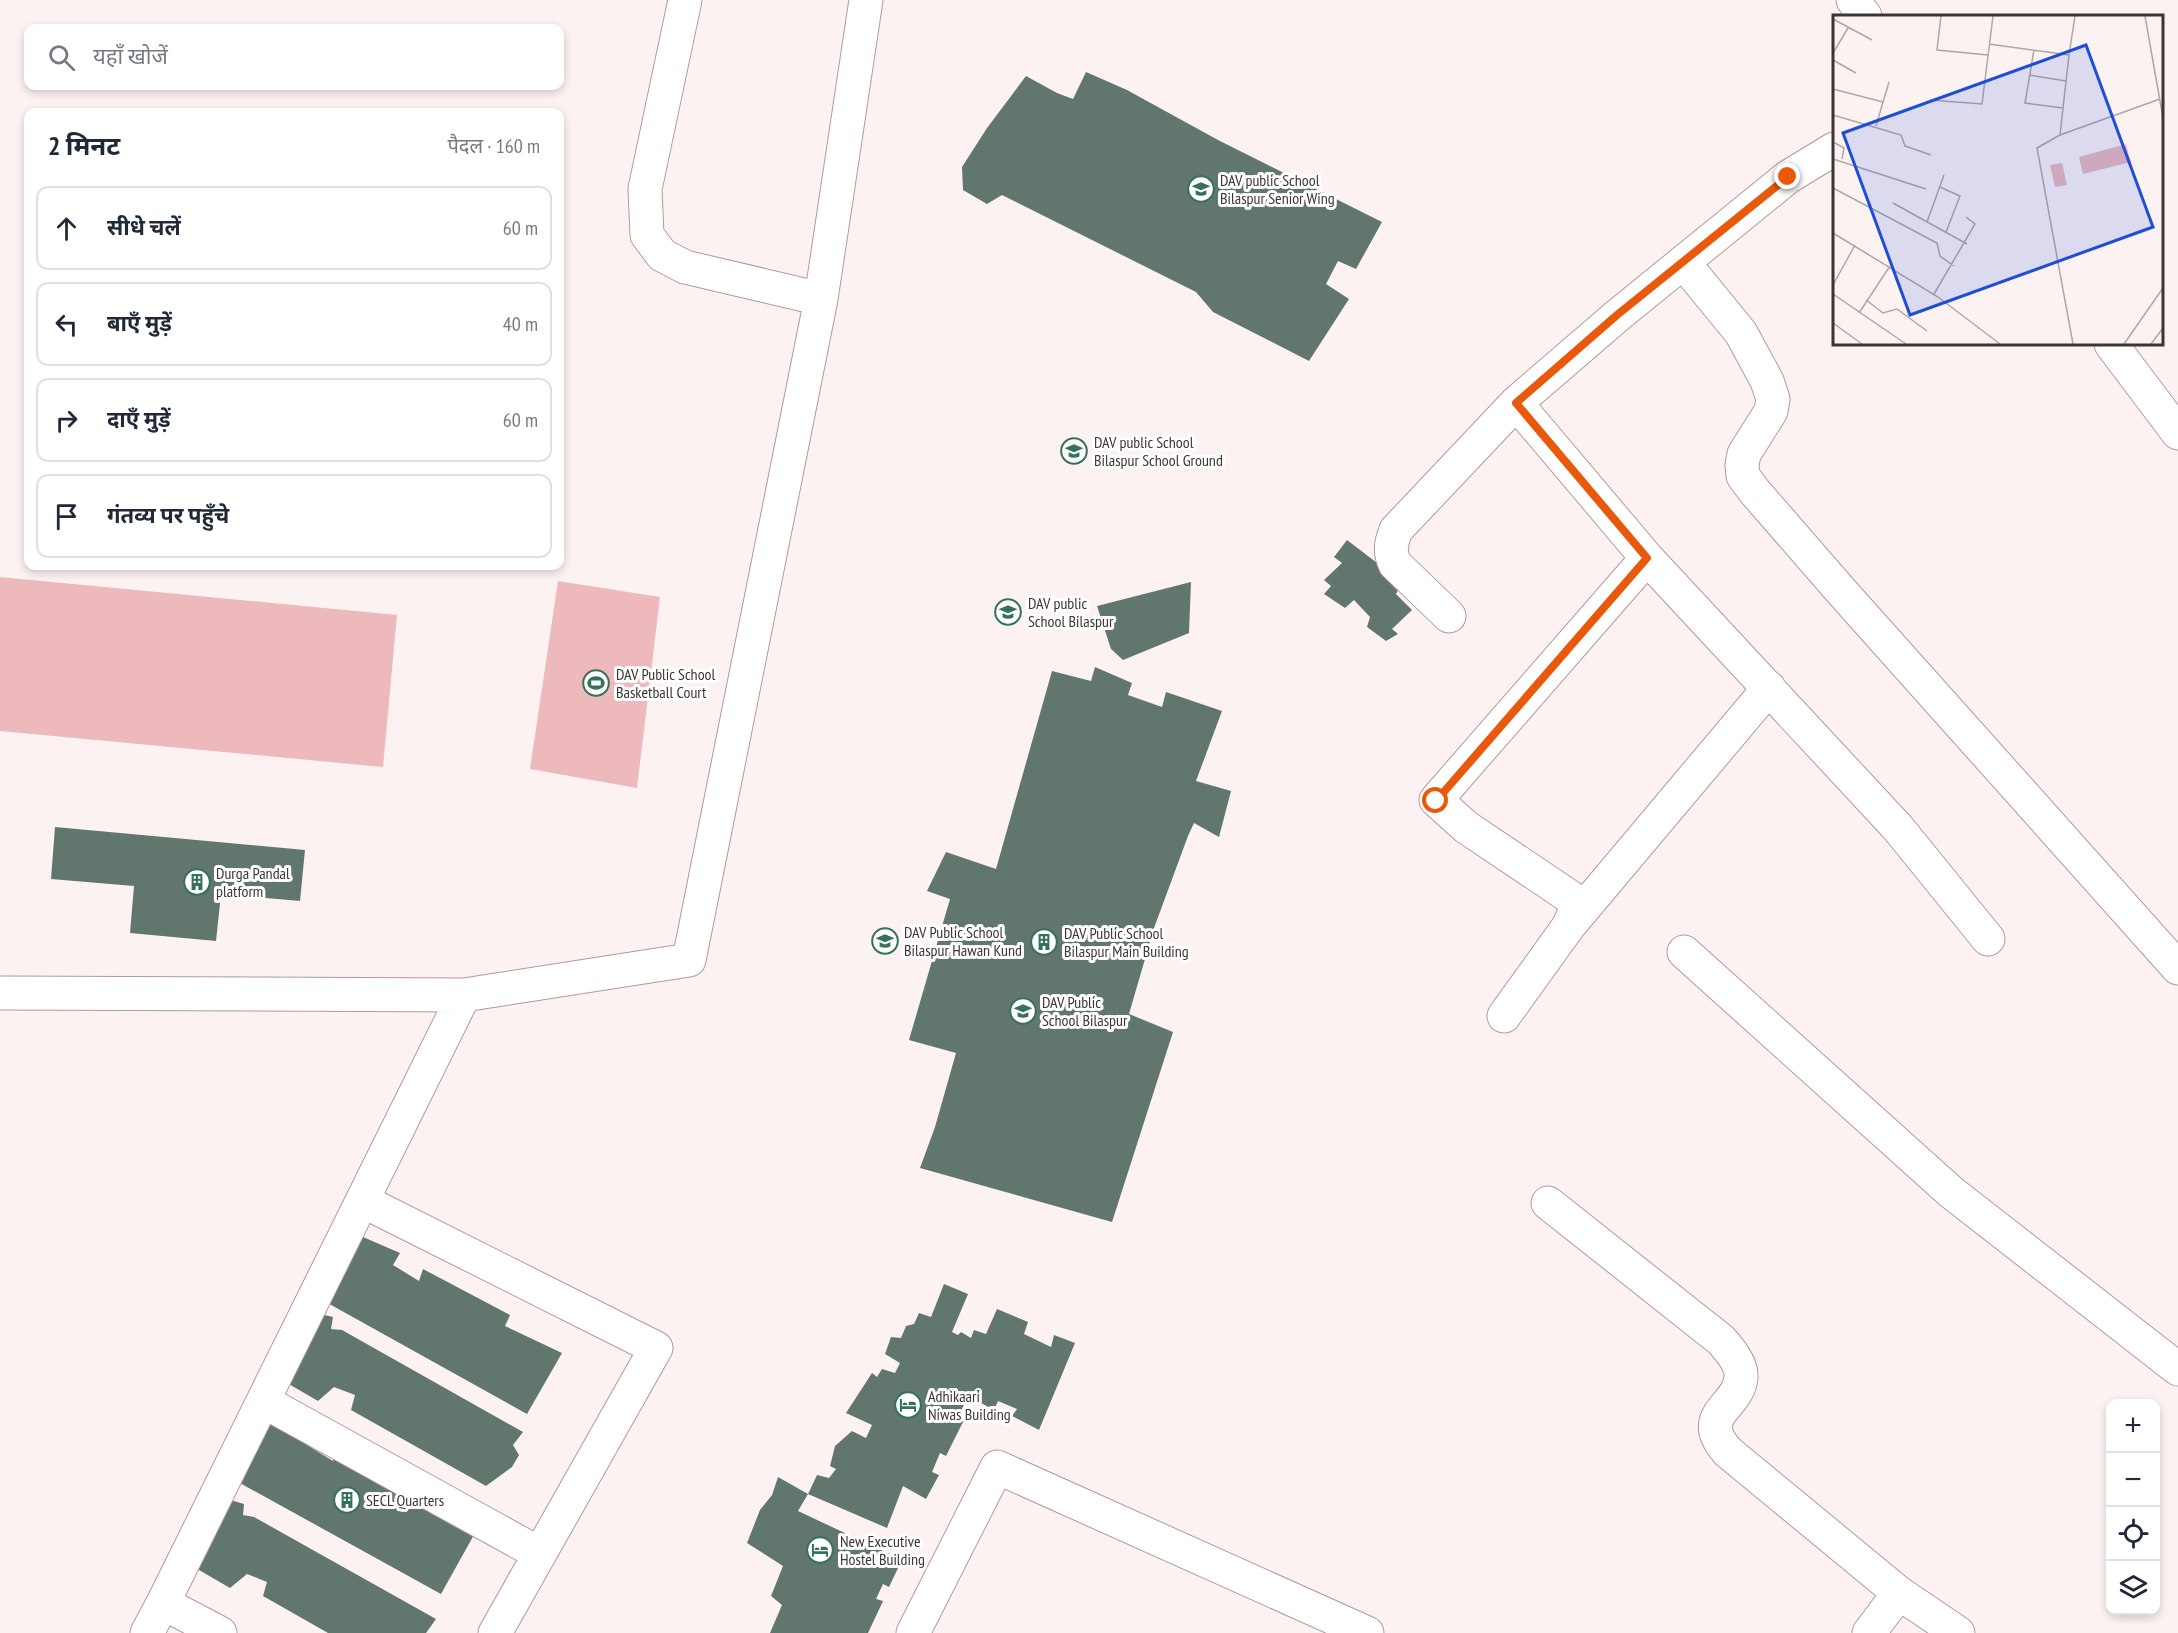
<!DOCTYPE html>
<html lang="hi">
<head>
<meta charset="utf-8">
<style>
	:root { --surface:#fff; --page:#f6f6f7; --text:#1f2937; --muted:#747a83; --line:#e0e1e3 }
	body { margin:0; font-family:"PT Sans Narrow","Noto Sans Devanagari",sans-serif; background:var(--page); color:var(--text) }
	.controls { position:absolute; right:18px; bottom:18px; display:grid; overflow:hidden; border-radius:12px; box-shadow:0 3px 9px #0003 }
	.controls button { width:54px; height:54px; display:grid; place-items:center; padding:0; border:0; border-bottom:2px solid var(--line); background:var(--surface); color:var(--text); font:30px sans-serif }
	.stop { position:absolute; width:18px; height:18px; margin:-14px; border:4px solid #ea580c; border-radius:50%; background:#fff }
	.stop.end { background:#ea580c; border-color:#fff; box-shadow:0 2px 6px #0008 }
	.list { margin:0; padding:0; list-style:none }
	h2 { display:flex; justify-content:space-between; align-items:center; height:78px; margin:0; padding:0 24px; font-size:26px }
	h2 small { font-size:20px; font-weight:400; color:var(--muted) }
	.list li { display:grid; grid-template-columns:39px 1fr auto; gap:18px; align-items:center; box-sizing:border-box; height:84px; margin:0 12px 12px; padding:0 12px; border:2px solid var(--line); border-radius:12px }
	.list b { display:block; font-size:22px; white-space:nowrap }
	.list em { font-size:20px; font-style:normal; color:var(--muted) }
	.icon { flex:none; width:33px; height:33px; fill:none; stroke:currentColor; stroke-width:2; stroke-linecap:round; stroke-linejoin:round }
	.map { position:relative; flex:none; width:2178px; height:1633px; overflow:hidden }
	.search { position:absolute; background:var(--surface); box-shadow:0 3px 9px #0003; left:24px; top:24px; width:540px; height:66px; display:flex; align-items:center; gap:15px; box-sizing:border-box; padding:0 21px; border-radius:12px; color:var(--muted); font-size:22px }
	.panel { position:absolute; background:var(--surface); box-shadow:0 3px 9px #0003; left:24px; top:108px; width:540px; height:462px; border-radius:12px }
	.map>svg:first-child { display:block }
	.green { fill:#edb9bc }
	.building { fill:#61776d }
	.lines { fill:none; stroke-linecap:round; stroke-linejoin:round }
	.minor-casing { stroke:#b3999a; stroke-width:35 }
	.minor { stroke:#fff; stroke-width:33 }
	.route { stroke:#ea580c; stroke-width:8 }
	.labels { text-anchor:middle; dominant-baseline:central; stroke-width:6; stroke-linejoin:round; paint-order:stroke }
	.poi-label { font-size:16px; fill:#3f3434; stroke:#fff; text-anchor:start }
	.inset-road { fill:none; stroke:#b1a6a6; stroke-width:1.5 }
	.view { fill:#1d4ed8; fill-opacity:0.15; stroke:#1d4ed8; stroke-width:3 }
	.inset-edge { fill:none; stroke:#3f3434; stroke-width:3 }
</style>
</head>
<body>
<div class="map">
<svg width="2178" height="1633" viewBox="0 0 2178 1633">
	<rect width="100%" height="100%" fill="#fdf2f2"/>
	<path class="green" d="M 0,577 L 397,615 L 383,767 L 0,731 Z
		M 558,581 L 660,597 L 637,788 L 530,769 Z"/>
	<path class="building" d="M 1086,72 L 1127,90 L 1218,140 L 1382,222 L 1356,269 L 1338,261 L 1326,284 L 1349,299 L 1309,361 L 1213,312 L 1196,292 L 1002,195 L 987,204 L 963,190 L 962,167 L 987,128 L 1026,76 L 1057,93 L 1073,99 Z
		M 1347,540 L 1402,582 L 1396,594 L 1412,610 L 1392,629 L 1398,634 L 1386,641 L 1367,627 L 1370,617 L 1354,600 L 1345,608 L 1324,594 L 1331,586 L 1324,580 L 1342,563 L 1334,557 Z
		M 1191,582 L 1189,633 L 1123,660 L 1111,649 L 1097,606 Z
		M 1095,667 L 1132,683 L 1128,695 L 1162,707 L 1166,692 L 1222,711 L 1196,781 L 1231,791 L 1219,837 L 1194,823 L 1188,836 L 1154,928 L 1129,1014 L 1173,1032 L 1112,1222 L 920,1168 L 935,1127 L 956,1053 L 909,1040 L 950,899 L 927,891 L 946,852 L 996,869 L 1052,671 L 1091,681 Z
		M 55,827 L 305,850 L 300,901 L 221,894 L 216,941 L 130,933 L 134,886 L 51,879 Z
		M 356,1234 L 400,1253 L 393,1265 L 419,1281 L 423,1269 L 510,1315 L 505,1326 L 562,1353 L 527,1414 L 315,1296 Z
		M 944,1284 L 968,1294 L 952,1332 L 958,1335 L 961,1332 L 971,1338 L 974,1330 L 986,1334 L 997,1309 L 1028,1322 L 1024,1334 L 1051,1347 L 1054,1335 L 1075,1343 L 1039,1430 L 1012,1416 L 1017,1409 L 998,1401 L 994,1410 L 968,1396 L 961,1411 L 967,1414 L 946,1456 L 940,1453 L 932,1472 L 939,1475 L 926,1499 L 903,1486 L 887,1528 L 808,1494 L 817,1475 L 829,1478 L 836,1469 L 830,1466 L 835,1446 L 852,1431 L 866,1438 L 872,1425 L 846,1413 L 872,1373 L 877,1377 L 882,1369 L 895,1373 L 900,1363 L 885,1354 L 891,1337 L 901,1338 L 906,1326 L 914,1324 L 919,1313 L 931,1317 Z
		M 307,1311 L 333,1317 L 331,1329 L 342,1330 L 523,1432 L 513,1445 L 519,1455 L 512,1467 L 486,1486 L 351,1410 L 355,1395 L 334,1387 L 318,1401 L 275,1376 Z
		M 262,1405 L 314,1433 L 307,1445 L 333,1461 L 337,1449 L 475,1533 L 441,1594 L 229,1477 Z
		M 778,1477 L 808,1494 L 798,1511 L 898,1558 L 900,1564 L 889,1587 L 883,1584 L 876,1599 L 883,1601 L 868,1633 L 770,1633 L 782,1605 L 771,1596 L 783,1566 L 747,1543 L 760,1510 L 772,1495 Z
		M 220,1497 L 244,1504 L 243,1515 L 254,1517 L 436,1619 L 426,1633 L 328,1633 L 263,1596 L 267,1582 L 247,1574 L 230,1588 L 187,1563 Z"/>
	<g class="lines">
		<g class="minor-casing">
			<path id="minor" d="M 685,0 L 645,189 L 647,235 L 662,255 L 685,267 L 821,299
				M 1853,0 L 1865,16
				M 1683,262 L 1741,333 L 1767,381 L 1773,399 L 1771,411 L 1744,454 L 1742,465 L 1743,476 L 1755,492 L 1842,592 L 2178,968
				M 2111,344 L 2178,433
				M 1516,403 L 1647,558 L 1898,828 L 1988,939
				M 1449,616 L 1395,564 C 1389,551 1391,543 1396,530 L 1516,403 L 1617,316 L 1788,177 L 1834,149
				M 1568,927 L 1579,903 L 1466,827 L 1436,800 L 1647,558
				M 1684,952 L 1951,1192 L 2178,1369
				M 0,993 L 464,995 L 689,960 L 821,299 L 866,0
				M 1504,1016 L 1568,927 L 1769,688
				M 363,1201 L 656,1348 L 495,1633
				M 1548,1203 L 1721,1340 C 1729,1349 1742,1364 1741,1377 C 1739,1408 1694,1414 1728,1452 L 1899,1593 L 1958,1633
				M 263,1401 L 540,1554
				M 147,1633 L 163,1603
				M 220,1633 L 163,1603 L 464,995
				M 913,1633 L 997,1467 L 1367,1633
				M 1869,1633 L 1899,1593"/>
		</g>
		<use href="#minor" class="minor"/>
	</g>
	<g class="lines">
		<path class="route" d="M 1436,801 L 1647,558 L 1516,403 L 1617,315 L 1788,177"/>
	</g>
	<defs>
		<g id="school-ring" transform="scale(1.35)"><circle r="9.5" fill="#fff" stroke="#36715a" stroke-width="1.5"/><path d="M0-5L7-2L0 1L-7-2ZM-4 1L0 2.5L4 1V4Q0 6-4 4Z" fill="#36715a"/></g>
		<g id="stadium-ring" transform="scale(1.35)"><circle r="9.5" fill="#fff" stroke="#36715a" stroke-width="1.5"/><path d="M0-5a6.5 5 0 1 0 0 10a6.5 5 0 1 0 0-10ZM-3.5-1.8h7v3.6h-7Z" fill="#36715a"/></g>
		<g id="building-ring" transform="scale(1.35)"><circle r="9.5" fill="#fff" stroke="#36715a" stroke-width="1.5"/><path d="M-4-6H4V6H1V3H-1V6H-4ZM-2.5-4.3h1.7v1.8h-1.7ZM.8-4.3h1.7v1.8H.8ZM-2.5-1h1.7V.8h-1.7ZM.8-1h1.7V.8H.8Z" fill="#36715a"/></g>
		<g id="hotel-ring" transform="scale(1.35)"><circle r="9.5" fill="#fff" stroke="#36715a" stroke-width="1.5"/><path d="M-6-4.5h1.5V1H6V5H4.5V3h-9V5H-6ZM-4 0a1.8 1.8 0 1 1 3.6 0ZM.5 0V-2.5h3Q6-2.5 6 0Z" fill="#36715a"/></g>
	</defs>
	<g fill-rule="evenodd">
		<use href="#school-ring" x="1201" y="189"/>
		<use href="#school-ring" x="1074" y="451"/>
		<use href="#school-ring" x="1008" y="612"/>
		<use href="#stadium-ring" x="596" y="683"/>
		<use href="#building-ring" x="197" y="882"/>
		<use href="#school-ring" x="885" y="941"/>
		<use href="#building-ring" x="1044" y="942"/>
		<use href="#school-ring" x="1023" y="1011"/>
		<use href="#hotel-ring" x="908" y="1405"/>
		<use href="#building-ring" x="347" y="1500"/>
		<use href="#hotel-ring" x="820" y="1550"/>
	</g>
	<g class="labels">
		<g class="poi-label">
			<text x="1220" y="180">DAV public School<tspan x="1220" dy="18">Bilaspur Senior Wing</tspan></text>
			<text x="1094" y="442">DAV public School<tspan x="1094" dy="18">Bilaspur School Ground</tspan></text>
			<text x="1028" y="603">DAV public<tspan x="1028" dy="18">School Bilaspur</tspan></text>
			<text x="616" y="674">DAV Public School<tspan x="616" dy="18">Basketball Court</tspan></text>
			<text x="216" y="873">Durga Pandal<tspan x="216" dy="18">platform</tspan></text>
			<text x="904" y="932">DAV Public School<tspan x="904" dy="18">Bilaspur Hawan Kund</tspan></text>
			<text x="1064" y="933">DAV Public School<tspan x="1064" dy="18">Bilaspur Main Building</tspan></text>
			<text x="1042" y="1002">DAV Public<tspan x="1042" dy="18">School Bilaspur</tspan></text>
			<text x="928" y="1396">Adhikaari<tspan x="928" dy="18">Niwas Building</tspan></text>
			<text x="366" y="1500">SECL Quarters</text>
			<text x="840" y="1541">New Executive<tspan x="840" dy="18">Hostel Building</tspan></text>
		</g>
	</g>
	<g transform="translate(1833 15)">
		<rect width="330" height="330" fill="#fdf2f2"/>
		<path d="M 293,129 L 298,147 L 250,159 L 246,142 ZM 229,148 L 234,170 L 222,172 L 217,150 Z" fill="#edb9bc"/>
		<path class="inset-road" d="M 108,1 L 104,35 L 155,40M 312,1 L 330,103M 0,4 L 39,25M 156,29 L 236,40 L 227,120M 201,35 L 192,88 L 230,93M 0,38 L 15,13M 236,40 L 242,1M 0,45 L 23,58M 196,60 L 233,66M 0,74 L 50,87M 97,85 L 149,89 L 160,1M 0,100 L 68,120 L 72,131 L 98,140M 43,111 L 56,67M 0,127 L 11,133 L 9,144M 0,144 L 93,174M 107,172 L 127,181 L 113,217M 0,173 L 104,228 L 107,241 L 121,251M 60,188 L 134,229M 94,207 L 111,160M 0,218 L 105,282 L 167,329M 0,270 L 22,230M 0,279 L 73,329M 101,279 L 142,209 L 133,202M 33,285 L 50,298 L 64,294 L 94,316M 26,298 L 57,251M 0,308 L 29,329M 240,329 L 204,133 L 227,120 L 327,84M 291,329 L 330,273M 318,329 L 330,313"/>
		<path class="view" d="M 253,30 L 320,212 L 77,300 L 10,118 Z"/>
		<rect width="330" height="330" class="inset-edge"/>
	</g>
</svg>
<div class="controls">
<button>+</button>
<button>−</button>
<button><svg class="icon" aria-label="locate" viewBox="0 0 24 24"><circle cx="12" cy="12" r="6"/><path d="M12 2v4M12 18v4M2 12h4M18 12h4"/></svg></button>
<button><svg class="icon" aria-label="layers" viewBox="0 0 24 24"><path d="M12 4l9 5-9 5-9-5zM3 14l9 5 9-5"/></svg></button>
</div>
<div class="stop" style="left:1436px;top:801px"></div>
<div class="stop end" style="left:1788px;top:177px"></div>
<div class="search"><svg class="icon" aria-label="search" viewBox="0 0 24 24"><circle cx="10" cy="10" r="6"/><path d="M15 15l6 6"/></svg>यहाँ खोजें</div>
<section class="panel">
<h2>2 मिनट<small>पैदल · 160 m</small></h2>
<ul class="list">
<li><svg class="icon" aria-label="ahead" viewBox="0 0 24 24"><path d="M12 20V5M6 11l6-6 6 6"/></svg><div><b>सीधे चलें</b></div><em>60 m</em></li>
<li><svg class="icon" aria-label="left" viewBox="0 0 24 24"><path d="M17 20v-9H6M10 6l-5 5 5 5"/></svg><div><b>बाएँ मुड़ें</b></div><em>40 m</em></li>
<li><svg class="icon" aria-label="right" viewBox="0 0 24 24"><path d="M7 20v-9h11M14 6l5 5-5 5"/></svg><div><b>दाएँ मुड़ें</b></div><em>60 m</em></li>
<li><svg class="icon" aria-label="arrive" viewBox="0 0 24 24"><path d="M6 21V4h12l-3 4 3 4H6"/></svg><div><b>गंतव्य पर पहुँचे</b></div></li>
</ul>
</section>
</div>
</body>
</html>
